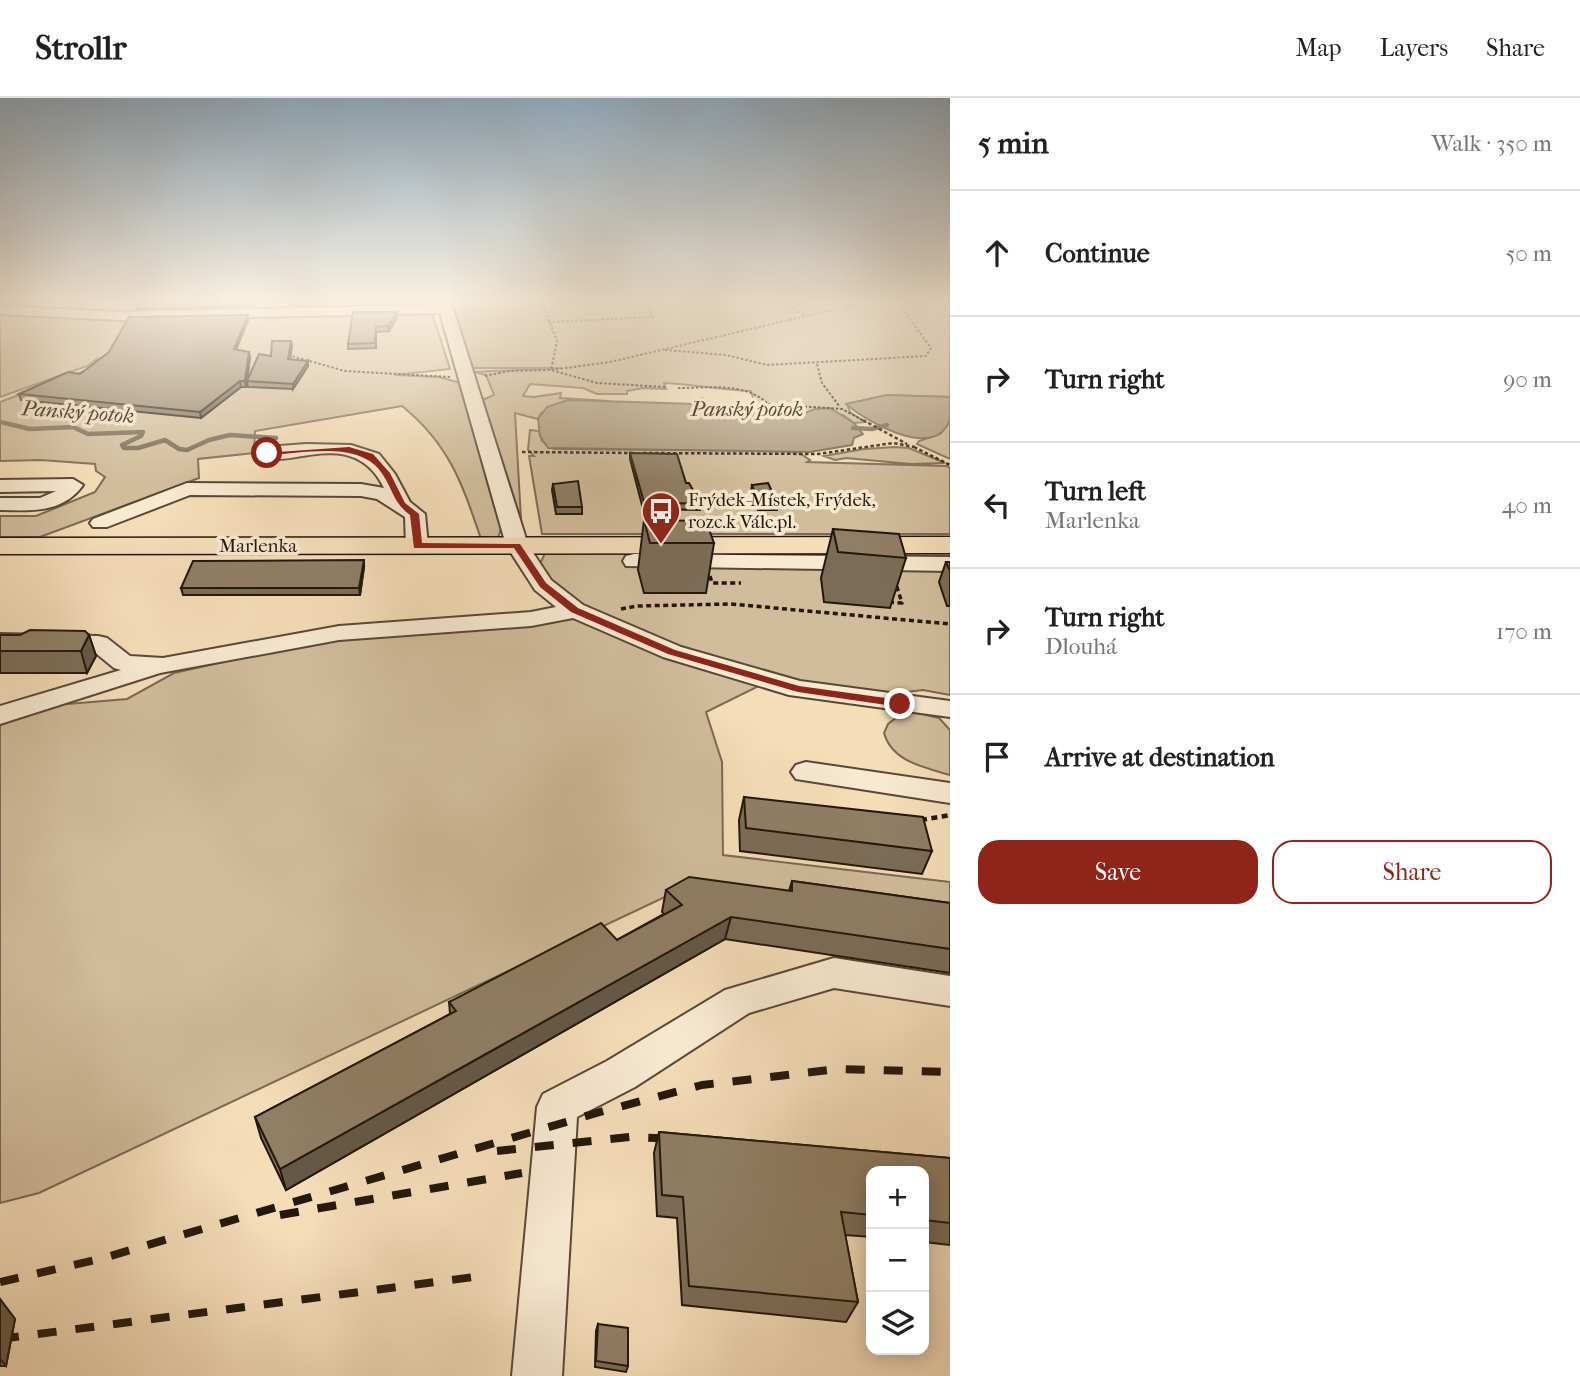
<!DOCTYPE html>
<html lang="en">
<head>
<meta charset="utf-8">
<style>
	:root { --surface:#fff; --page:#f2f2f2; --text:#202124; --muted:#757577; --line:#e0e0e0; --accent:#8f2418 }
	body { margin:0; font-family:"IM FELL French Canon",serif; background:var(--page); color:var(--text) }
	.controls { position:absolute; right:21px; bottom:21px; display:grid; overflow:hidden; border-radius:14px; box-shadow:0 4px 18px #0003 }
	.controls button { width:63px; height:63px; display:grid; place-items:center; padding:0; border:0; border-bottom:2px solid var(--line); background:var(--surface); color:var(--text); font:35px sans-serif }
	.stop { position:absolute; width:21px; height:21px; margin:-16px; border:5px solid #8f2418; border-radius:50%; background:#fff }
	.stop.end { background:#8f2418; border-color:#fff; box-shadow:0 2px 7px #0008 }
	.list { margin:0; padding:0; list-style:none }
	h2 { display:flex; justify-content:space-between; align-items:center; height:91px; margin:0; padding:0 28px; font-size:30px }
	h2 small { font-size:23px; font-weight:400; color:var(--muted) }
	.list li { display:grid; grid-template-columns:46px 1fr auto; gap:21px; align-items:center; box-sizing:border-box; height:126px; padding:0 28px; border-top:2px solid var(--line) }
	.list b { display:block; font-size:26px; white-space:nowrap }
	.list p { margin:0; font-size:23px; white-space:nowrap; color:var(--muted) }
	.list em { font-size:23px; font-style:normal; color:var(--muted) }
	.actions { display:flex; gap:14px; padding:21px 28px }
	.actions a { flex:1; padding:16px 0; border:2px solid var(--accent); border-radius:21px; text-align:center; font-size:24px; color:var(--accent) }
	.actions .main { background:var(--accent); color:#fff }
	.icon { flex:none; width:38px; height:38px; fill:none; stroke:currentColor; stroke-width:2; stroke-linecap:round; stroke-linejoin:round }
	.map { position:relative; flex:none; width:950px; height:1278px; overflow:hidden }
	header { display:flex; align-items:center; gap:42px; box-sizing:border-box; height:98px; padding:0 35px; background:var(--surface); border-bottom:2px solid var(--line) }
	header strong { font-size:33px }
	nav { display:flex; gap:38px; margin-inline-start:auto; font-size:24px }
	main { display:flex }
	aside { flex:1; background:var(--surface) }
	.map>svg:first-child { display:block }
	.green { fill:#d1bc9b; stroke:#7a6a54; stroke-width:2 }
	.water { fill:#ad9a7e; stroke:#756650; stroke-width:2 }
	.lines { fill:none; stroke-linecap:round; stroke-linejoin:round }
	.stream { stroke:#756650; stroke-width:4.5 }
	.minor-casing { stroke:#574937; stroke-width:4 }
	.major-casing { stroke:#22180c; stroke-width:3 }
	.path-far3 { stroke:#22180c; stroke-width:2; stroke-dasharray:2.5 2; stroke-linecap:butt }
	.path-far2 { stroke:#22180c; stroke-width:2.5; stroke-dasharray:3.5 2.5; stroke-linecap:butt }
	.path-far1 { stroke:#22180c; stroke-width:3.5; stroke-dasharray:5 3.5; stroke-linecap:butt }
	.path { stroke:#22180c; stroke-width:4.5; stroke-dasharray:6 4.5; stroke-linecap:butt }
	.minor { fill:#f8e9d1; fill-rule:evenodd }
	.major { fill:#f5ddb8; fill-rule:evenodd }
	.rail { stroke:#22180c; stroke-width:8; stroke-dasharray:19 19; stroke-linecap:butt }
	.wall { fill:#7c6c57; stroke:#22180c; stroke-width:2 }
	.shaded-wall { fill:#655847; stroke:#22180c; stroke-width:2 }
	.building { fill:#907e65; stroke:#22180c; stroke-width:2 }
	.route { fill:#8f2418 }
	.labels { text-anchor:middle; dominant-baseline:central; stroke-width:7; stroke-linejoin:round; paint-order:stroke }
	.far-poi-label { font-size:19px; fill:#22180c; stroke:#f8e9d1; text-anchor:start }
	.far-street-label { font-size:19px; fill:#22180c; stroke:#f8e9d1 }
	.far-water-label { font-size:21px; font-style:italic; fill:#5a4c3a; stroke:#f8e9d1 }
</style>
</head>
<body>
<header>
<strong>Strollr</strong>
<nav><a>Map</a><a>Layers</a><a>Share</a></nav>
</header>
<main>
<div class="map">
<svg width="950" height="1278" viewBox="0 0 950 1278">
	<rect width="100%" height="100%" fill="#f5ddb8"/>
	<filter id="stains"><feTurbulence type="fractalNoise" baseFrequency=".00286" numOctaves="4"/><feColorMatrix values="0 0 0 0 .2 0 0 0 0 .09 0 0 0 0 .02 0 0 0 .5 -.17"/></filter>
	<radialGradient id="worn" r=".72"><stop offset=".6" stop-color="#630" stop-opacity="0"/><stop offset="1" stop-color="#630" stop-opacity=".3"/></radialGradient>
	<path class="green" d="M 0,204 L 87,204 L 77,214 L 0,211 Z
		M 450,204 L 950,204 L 950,299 L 887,297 L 847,306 L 850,314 L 865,324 L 854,325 L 843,317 L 800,317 L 756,309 L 751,293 C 720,292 694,286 664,285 L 666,291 L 643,290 L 627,293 L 627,296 L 597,296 L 583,290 L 530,286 L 523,298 L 534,299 L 561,295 L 560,300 L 609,303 L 576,302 L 541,315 L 538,321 L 515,315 L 521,421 L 480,303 L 494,297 L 486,277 L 473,274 L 561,270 L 473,270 Z
		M 431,212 L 450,271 L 395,277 L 439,279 L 461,285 L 503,426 L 498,439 L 481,441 C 462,385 449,346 402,308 L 255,333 L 254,355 L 198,361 L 199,380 L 40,439 L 0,439 L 0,418 L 36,418 L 95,394 L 105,379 L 96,373 L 95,366 L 41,362 L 0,363 L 0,304 L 92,270 L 98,260 L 87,268 L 0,299 L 0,214 L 94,218 Z
		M 950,322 L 950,361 L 917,346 L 919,343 L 940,336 Z
		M 530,332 L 539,333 L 542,343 L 554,351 L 782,353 L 798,354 L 810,362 L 807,364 L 947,368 L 950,370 L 950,436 L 542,436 L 529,358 L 534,358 L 528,352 Z
		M 895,349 L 909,350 L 945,365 L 910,366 L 846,360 L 835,362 L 824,358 L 864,351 Z
		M 950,452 L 950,597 L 923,592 L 865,599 L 750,574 L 670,548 L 584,509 L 554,486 L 539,468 L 545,455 Z
		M 578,520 L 761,587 L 706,614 L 722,664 L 723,757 L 950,784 L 950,823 L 688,788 L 39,1095 L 0,1105 L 0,624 L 32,609 L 127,601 L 174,575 L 317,543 Z
		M 906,612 L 939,620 L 950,632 L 950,677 C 924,669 892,664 884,635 L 888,626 Z"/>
	<path class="water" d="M 887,297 L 950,299 C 950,305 950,315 950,321 C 936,364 867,324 846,306 Z
		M 568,302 L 729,307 L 800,317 L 815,311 L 830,310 L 854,325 L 863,336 L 854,340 L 852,347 L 810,354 L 548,350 L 540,338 L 538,321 L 547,309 Z"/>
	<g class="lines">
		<path class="stream" d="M 0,324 L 30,331 L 73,329 L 88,336 L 143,334 L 141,338 L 122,347 L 124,350 L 138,350 L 165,342 L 179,351 L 187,352 L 209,342 L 230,337 L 276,340
			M 853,330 L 872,331 L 887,327"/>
		<g class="minor-casing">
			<path id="minor" d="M 437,204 L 451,204 L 528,447 L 551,482 L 583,507 L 681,549 L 800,583 L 950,603 L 950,619 L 789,597 L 663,559 L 573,520 L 531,528 L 339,542 L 160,575 L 0,626 L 0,608 L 121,572 L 114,570 L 92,552 L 0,550 L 0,536 L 98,538 L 107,540 L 130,558 L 163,560 L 339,528 L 531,514 L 556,509 L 535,492 L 506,447 L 440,215 L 119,222 L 0,216 L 0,208 L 119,214 L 438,207 Z
				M 306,346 L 351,347 L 379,356 L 395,376 L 410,404 L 425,416 L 428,448 L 425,453 L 409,453 L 406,448 L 405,419 L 377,401 L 361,398 L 190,397 L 107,429 L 93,429 L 90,425 L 93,421 L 187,385 L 361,386 L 384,390 C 351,322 278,379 258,355 L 267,349 Z
				M 73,381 L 83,387 C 63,415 32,413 0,412 L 0,400 L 40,400 L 56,393 L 0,394 L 0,382 Z
				M 634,456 L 950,459 L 950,473 L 626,468 L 623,463 L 626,458 Z
				M 806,664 L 950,685 L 950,705 L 796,681 L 791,674 L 796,667 Z
				M 834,860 L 950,878 L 950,908 L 834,890 L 749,915 L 635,989 L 577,1019 L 562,1278 L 512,1278 L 537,1009 L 543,996 L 607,963 L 725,892 Z"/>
		</g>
		<g class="major-casing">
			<path id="major" d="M 950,439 L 950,455 L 0,456 L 0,440 Z"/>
		</g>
		<path class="path-far3" d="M 542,204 L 557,243 L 551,272 L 610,264 L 866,204
			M 783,204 L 805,217
			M 548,224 L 653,219 L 646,204
			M 665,252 L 726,257 L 767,267 L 926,258 L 931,250 L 903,212 L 904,204
			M 288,257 L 345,273 L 450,279
			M 817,266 L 822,285 L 840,309
			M 485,278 L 509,273 L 551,272 L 597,285 L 666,289
			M 678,290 C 708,290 746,284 768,306 L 842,311 L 866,324
			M 701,300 L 705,301"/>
		<path class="path-far2" d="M 863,322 L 907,346
			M 914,349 L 950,367
			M 522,354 L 635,355
			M 643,355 L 818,356 L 893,345 L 915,349"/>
		<path class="path-far1" d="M 710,478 L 712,485 L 741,485
			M 889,504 L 902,505 L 896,486
			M 621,511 L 637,508 L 731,506 L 950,526"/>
		<path class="path" d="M 921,722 L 950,717"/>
		<use href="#minor" class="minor"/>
		<use href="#major" class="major"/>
		<path class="rail" d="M 497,1053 L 630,1039 L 678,1041
			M 280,1117 L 522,1075
			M 0,1184 L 100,1161 L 600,1014 L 702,987 L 838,971 L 950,974
			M 0,1241 L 474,1179"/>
	</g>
	<path class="wall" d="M 135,204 L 255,204 L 254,208 L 137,211 Z
		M 292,204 L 311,204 L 310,206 L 292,207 Z
		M 355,204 L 406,204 L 355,206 Z
		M 397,214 L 397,219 L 389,233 L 376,234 L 376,250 L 348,251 L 348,246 Z
		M 248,222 L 236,252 L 250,259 L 247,283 L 271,258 L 291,243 L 292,248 L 290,261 L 308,268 L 293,291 L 248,289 L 247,284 L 246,289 L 241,289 L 201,320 L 21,302 L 19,296 Z
		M 630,355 L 686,385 L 701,406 L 700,412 L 643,411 L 630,361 Z
		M 553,386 L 582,409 L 582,416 L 556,416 L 552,392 Z
		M 752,387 L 778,406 L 777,412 L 758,412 L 751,393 Z
		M 644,422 L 714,445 L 706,495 L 644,495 L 638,472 Z
		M 833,431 L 906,460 L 890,510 L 824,504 L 821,480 Z
		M 946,464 L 950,464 L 950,508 L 947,508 L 939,484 Z
		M 364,469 L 360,497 L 183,497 L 181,490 Z
		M 0,537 L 89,537 L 96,558 L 87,575 L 0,575 Z
		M 744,699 L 932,753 L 922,776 L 740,753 L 739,722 Z
		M 792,783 L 950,805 L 950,875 L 725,841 L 286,1092 L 261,1040 L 255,1019 L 450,916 L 449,904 L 617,842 L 664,816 L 662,814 L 666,792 L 789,793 Z
		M 659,1034 L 950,1060 L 950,1147 L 924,1144 L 924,1073 L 871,1073 L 871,1139 L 845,1137 L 858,1204 L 846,1224 L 682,1207 L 677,1120 L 657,1118 L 654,1055 Z
		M 0,1201 L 15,1221 L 6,1268 L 0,1268 Z
		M 598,1226 L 628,1268 L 626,1274 L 595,1269 L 596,1233 Z"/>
	<path class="shaded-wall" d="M 397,214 L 397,219 L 389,233 L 388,228 Z
		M 248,217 L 248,222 L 234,256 L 234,251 Z
		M 249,254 L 250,259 L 246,289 L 245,283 Z
		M 308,263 L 308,268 L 293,291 L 293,286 Z
		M 240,283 L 241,289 L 201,320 L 200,314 Z
		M 364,462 L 364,469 L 360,497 L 359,490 Z
		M 89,537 L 96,558 L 87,575 L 81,553 Z
		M 731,819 L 725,841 L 286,1092 L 280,1071 Z
		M 0,1201 L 15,1221 L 6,1268 L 0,1261 Z"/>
	<path class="building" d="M 353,214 L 397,214 L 388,228 L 376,229 L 375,245 L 348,246 Z
		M 248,217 L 234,251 L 249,254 L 245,283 L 240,283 L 200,314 L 19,296 L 68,274 L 80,276 L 109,254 L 129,219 Z
		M 272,243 L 291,243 L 288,261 L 308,263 L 293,286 L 247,283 L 259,256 L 271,258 Z
		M 630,355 L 677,356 L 686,385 L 689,385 L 701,406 L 644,404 Z
		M 578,383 L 582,409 L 557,409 L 553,386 Z
		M 768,385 L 778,406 L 759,406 L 752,387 Z
		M 644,422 L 706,423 L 714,445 L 650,445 Z
		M 833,431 L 899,436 L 906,460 L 838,454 Z
		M 364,462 L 359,490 L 181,490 L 193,463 Z
		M 946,464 L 950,464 L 950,473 Z
		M 30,532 L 85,533 L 89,537 L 81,553 L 0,553 L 0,537 L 20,537 Z
		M 744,699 L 923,719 L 932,753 L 746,730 Z
		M 689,779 L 792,793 L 792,783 L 950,805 L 950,851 L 731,819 L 280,1071 L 255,1019 L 456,913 L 449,904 L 601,825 L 617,842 L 682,807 L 666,792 Z
		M 659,1034 L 950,1060 L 950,1125 L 924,1122 L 924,1073 L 871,1073 L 871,1117 L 841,1114 L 858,1204 L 689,1188 L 683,1099 L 662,1097 Z
		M 598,1226 L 628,1230 L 628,1268 L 596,1263 Z"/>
	<linearGradient id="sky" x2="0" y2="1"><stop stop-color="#90aabe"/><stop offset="0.53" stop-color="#faf0df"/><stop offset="1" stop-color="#faf0df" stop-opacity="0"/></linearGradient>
	<rect width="950" height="383" fill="url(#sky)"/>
	<path class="route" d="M 349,349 L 373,356 L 390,375 L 405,405 L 419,416 L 422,445 L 520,446 L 546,485 L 578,510 L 675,552 L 799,588 L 900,602 L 905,606 L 900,609 L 798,594 L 668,556 L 571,514 L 540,489 L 514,450 L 414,450 L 410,417 C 393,404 394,394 383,377 C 361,341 304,356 267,357 L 264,355 Z"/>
	<defs>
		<g id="bus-pin" transform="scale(2.0125)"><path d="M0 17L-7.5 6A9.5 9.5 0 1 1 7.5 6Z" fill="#8f2418" stroke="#f8e9d1"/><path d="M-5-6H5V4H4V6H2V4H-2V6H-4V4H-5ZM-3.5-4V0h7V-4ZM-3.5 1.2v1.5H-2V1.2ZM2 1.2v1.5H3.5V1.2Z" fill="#fff"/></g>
	</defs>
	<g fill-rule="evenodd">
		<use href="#bus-pin" x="661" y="413"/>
	</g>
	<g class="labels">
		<g class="far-poi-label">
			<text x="688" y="402">Frýdek-Místek, Frýdek,<tspan x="688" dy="22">rozc.k Válc.pl.</tspan></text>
		</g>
		<g class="far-street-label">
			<text x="258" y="448">Marlenka</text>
		</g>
		<g class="far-water-label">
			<text x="747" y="311">Panský potok</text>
			<text transform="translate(78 314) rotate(4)">Panský potok</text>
		</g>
	</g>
	<rect width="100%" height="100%" filter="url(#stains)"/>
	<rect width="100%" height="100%" fill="url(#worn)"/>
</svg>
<div class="controls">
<button>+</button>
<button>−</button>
<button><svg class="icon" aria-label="layers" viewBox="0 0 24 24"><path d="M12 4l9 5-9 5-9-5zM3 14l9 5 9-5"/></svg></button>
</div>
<div class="stop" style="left:267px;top:355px"></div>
<div class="stop end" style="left:900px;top:606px"></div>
</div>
<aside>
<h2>5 min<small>Walk · 350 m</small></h2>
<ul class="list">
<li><svg class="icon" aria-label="ahead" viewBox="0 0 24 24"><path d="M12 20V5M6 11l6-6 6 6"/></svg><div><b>Continue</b></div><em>50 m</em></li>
<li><svg class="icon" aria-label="right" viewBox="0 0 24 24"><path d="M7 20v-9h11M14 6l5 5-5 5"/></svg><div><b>Turn right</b></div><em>90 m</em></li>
<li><svg class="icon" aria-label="left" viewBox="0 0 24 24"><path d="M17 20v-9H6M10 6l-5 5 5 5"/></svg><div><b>Turn left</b><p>Marlenka</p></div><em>40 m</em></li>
<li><svg class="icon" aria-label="right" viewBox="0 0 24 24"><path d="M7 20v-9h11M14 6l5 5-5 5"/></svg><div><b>Turn right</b><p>Dlouhá</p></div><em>170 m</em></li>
<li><svg class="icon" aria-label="arrive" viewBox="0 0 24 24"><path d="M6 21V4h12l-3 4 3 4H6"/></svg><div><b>Arrive at destination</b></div></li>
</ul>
<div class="actions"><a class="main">Save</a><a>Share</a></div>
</aside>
</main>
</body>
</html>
